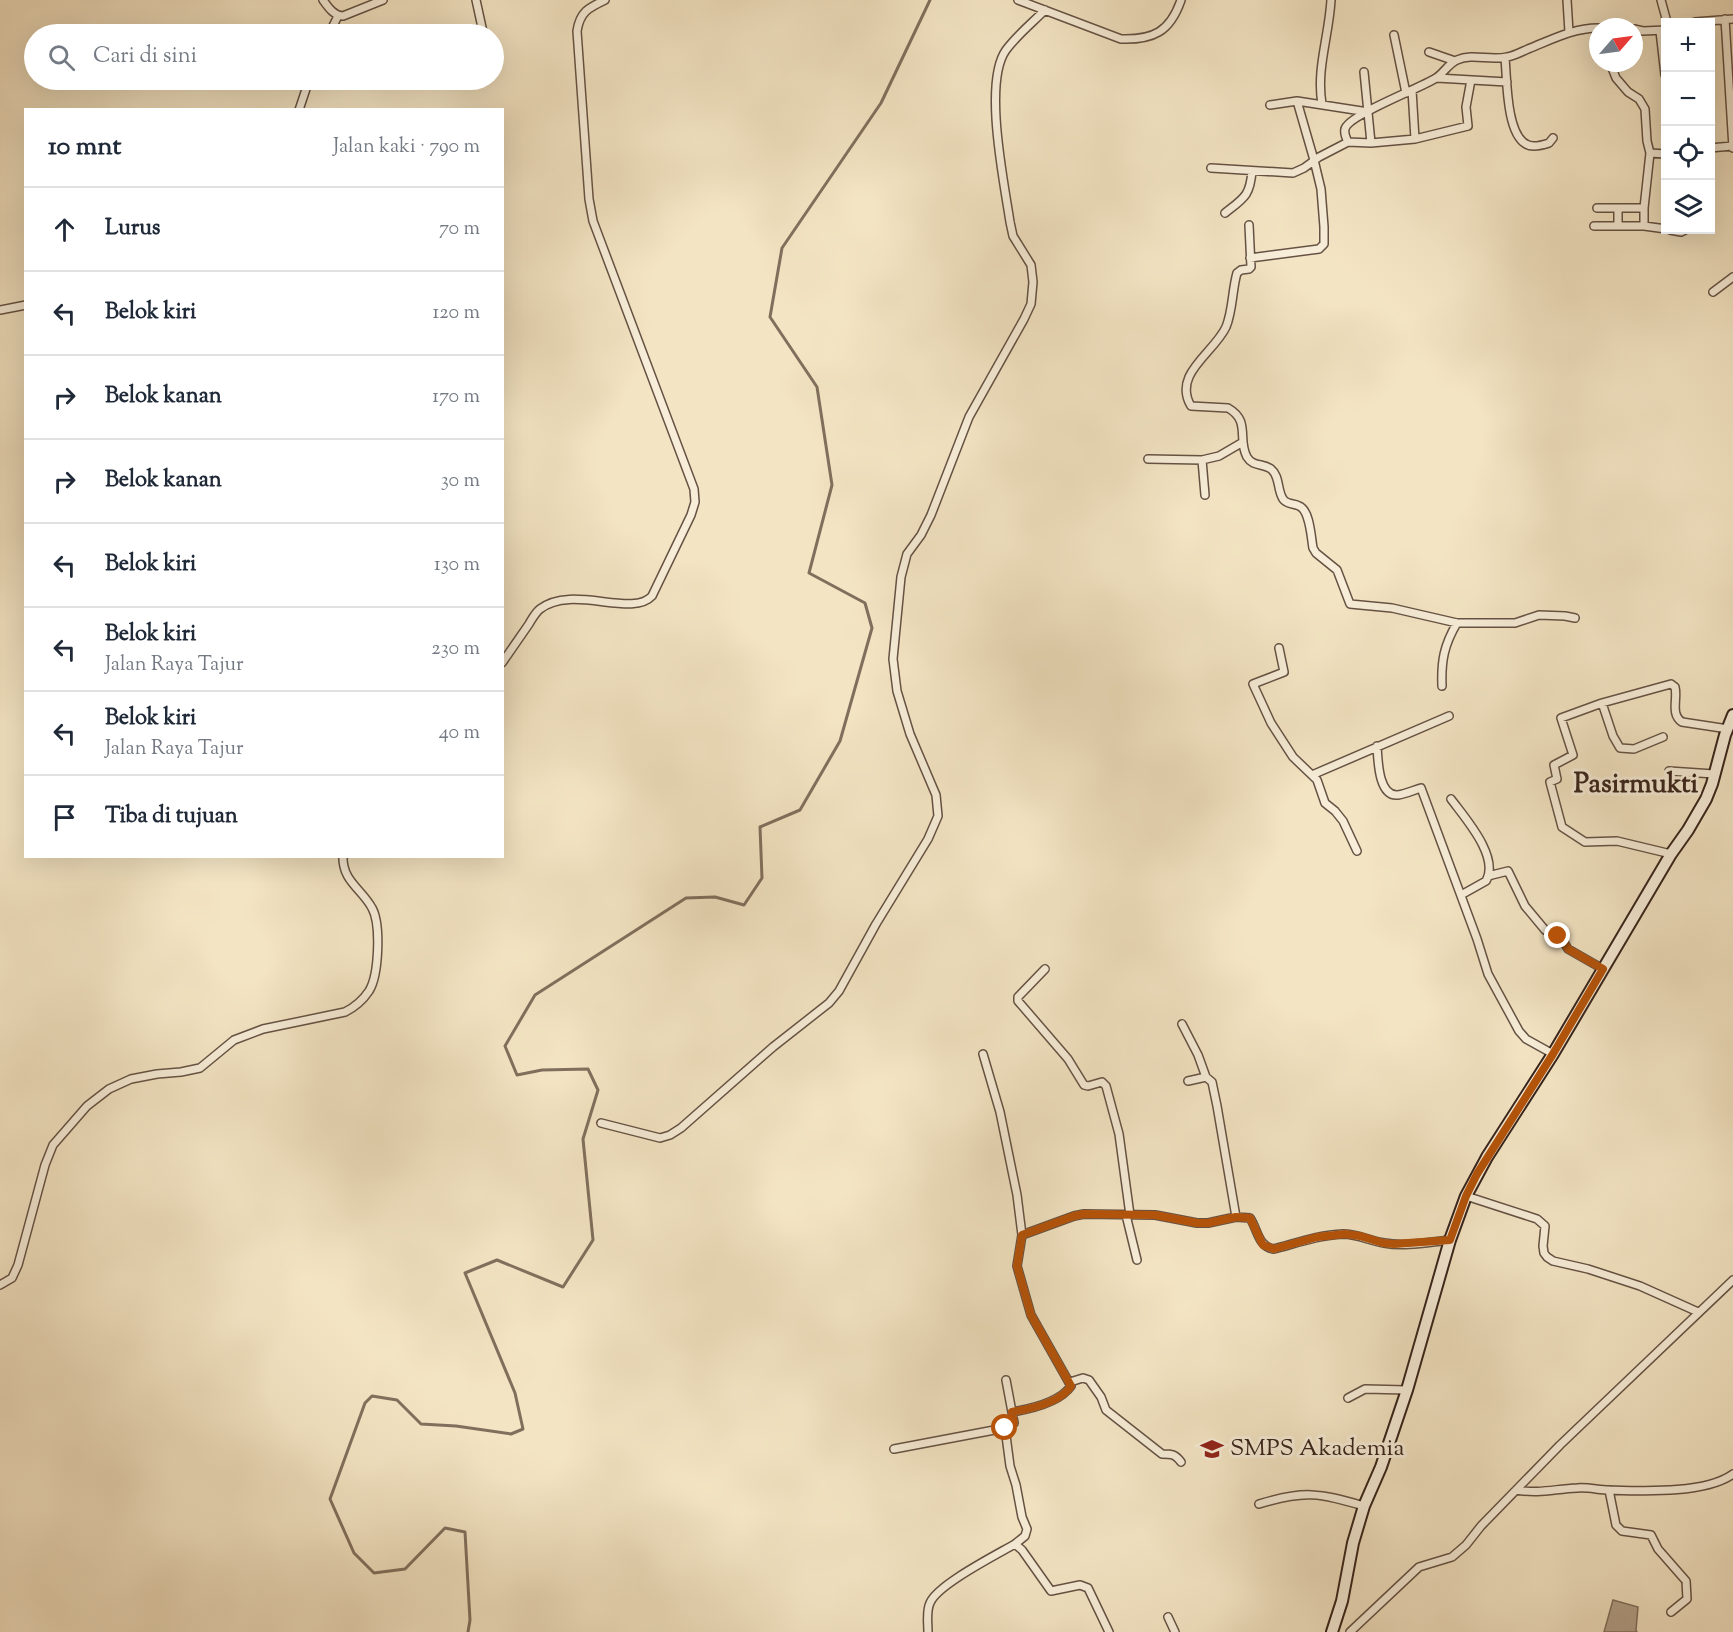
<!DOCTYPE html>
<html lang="id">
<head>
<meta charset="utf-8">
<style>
	:root { --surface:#fff; --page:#f6f6f7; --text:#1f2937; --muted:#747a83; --line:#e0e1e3 }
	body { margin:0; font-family:"Sorts Mill Goudy",serif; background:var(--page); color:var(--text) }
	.controls { position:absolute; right:18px; top:18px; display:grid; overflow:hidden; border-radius:0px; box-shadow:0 6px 24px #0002 }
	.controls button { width:54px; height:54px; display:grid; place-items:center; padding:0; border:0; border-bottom:2px solid var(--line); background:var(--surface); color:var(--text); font:30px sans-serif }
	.compass { position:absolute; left:1589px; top:18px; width:54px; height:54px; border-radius:50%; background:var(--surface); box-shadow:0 6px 24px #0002; rotate:62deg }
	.stop { position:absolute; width:18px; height:18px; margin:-14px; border:4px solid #b45309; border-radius:50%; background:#fff }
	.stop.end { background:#b45309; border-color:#fff; box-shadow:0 2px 6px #0008 }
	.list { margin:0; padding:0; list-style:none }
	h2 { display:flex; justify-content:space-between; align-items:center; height:78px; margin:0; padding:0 24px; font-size:26px }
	h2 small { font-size:20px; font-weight:400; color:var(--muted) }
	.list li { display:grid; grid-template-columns:39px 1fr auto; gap:18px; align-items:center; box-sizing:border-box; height:84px; padding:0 24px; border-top:2px solid var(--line) }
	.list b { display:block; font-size:22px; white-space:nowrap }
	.list p { margin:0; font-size:20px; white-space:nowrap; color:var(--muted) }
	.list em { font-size:20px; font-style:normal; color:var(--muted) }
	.icon { flex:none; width:33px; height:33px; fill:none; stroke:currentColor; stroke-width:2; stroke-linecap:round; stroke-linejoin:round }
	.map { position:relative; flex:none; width:1733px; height:1632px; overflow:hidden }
	.search { position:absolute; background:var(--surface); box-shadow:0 6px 24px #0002; left:24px; top:24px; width:480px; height:66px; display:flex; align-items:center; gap:15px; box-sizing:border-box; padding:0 21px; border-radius:33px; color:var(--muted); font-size:22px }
	.panel { position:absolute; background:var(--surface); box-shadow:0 6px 24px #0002; left:24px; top:108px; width:480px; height:750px; border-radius:0px }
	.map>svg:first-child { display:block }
	.water { fill:#b3a28a; stroke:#816f5d; stroke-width:1.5 }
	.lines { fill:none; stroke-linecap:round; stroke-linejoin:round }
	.stream { stroke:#816f5d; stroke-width:3 }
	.street-casing { stroke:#655244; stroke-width:10 }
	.secondary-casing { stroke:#36221a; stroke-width:14 }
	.street { stroke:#f7edd8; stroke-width:7 }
	.secondary { stroke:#f7edd8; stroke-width:10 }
	.route { stroke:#b45309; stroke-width:8 }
	.labels { text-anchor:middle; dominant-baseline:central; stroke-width:6; stroke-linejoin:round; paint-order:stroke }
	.poi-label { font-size:24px; fill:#36221a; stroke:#f7edd8; text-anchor:start }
	.quarter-label { font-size:27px; font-weight:bold; fill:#36221a; stroke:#f7edd8 }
</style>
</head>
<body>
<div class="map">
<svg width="1733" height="1632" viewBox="0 0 1733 1632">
	<rect width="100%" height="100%" fill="#f3e4c3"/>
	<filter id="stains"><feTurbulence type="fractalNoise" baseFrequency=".00333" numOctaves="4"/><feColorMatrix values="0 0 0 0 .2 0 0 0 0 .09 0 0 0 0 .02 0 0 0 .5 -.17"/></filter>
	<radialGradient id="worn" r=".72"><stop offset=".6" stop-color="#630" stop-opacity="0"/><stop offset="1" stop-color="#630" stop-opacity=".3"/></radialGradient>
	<path class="water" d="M 1613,1600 L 1638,1607 L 1636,1630 L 1637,1632 L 1604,1632 Z"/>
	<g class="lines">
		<path class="stream" d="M 468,1632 L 470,1620 L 465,1532 L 445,1528 L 405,1569 L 374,1573 L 354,1553 L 330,1499 L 365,1403 L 372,1396 L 397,1400 L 421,1424 L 456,1426 L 511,1434 L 523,1429 L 515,1393 L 465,1273 L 497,1260 L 563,1287 L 593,1240 L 583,1139 L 598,1090 L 588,1069 L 542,1070 L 517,1075 L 505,1046 L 535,995 L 686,898 L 715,897 L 744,905 L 762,878 L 760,827 L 800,810 L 840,741 L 872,628 L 865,603 L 809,573 L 832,485 L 817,387 L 770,317 L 782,248 L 881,103 L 930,0"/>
		<g class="street-casing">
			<path id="street" d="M 323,0 C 328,7 334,16 343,16 L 383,0
				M 476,0 L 483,32
				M 1018,0 L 1121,39 C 1153,40 1170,32 1181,0
				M 1567,0 L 1569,32
				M 1661,0 L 1667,22
				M 1725,19 L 1733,148
				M 1695,22 L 1733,19
				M 1634,29 L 1643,31 L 1666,30
				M 1660,31 L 1665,75
				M 329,34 L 338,16
				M 1394,35 L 1406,93
				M 1429,52 L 1455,61
				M 1505,58 C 1507,78 1506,133 1526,144 C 1532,148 1543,145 1549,143 L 1553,138
				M 1610,63 L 1616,78 L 1628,92 L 1639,99 L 1645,109 L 1647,141 L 1650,153 L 1644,208 L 1644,226 L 1666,229
				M 1364,72 L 1371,143
				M 1437,78 L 1507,82
				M 1412,90 L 1415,139 L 1371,143 L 1348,142 C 1346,138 1344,133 1345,129 C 1348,115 1421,88 1436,78 C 1444,73 1448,64 1457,60 C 1473,53 1490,61 1507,57 C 1514,56 1521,52 1528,49 C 1551,40 1573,28 1598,28
				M 1322,104 C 1316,69 1329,36 1331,0
				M 1270,105 L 1297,101 L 1368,112
				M 299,110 L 309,80
				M 1415,139 L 1468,126 L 1466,107 L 1471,80
				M 1710,148 L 1732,146
				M 1650,153 L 1666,154
				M 1211,168 L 1293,173 L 1304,168 L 1319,157 L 1348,142
				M 1597,208 L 1644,208
				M 1225,213 C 1244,198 1250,196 1252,171
				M 1249,225 L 1251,267 L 1249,269 L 1241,270 L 1237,273 C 1232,290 1233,310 1226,327 C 1214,353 1172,374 1191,406 L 1228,408 C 1251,421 1237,439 1247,457 C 1253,467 1263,463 1271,469 C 1280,476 1277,490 1283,499 C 1287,505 1294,503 1299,506 C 1310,510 1311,537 1313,548 L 1316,553 L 1337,570 L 1350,604 L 1392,608 L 1457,623 L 1515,623 L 1539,615 L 1565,616 L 1575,618
				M 1594,226 L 1644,226
				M 1618,226 L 1618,209
				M 1670,230 L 1681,232 L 1685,230
				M 1250,258 L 1319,249 L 1324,244 L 1324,227 L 1321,189 L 1314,160 L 1297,101
				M 1713,292 L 1733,277
				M 0,310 L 26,305
				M 1148,459 L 1202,460 L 1219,456 L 1243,442
				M 1202,460 L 1205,495
				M 1279,648 L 1284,672 L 1253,684 L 1271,723 L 1293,757 L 1317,780 L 1325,803 L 1335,811 L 1343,821 L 1357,851
				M 502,663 C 511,650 520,637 529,624 C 532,619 535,613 540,609 C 572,584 632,618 652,596 L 691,515 L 695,502 L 694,489 L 593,221 L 589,199 L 577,31 C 580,12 588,8 605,0
				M 1442,686 C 1441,661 1444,645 1457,623
				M 1602,703 L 1613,736 L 1620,748 L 1634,749 L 1663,737
				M 1377,746 C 1378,759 1378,797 1398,795 C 1406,794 1414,790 1421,788 L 1477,939 L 1488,974 L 1519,1031 L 1526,1039 L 1553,1054
				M 1669,771 L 1714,774
				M 1312,775 L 1449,716
				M 1451,799 C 1465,818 1500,857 1486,881 L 1461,895
				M 1671,854 L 1617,841 L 1585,842 L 1562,827 L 1550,782 L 1557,779 L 1554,765 L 1573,755 L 1561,718 L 1602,703 L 1671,684 L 1675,687 C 1678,699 1670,714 1682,722 L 1728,729
				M 1488,876 L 1508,871 L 1525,906 L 1545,930 L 1562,939 L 1568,949 L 1603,969
				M 1045,969 L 1018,997 L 1018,1001 L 1068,1059 L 1084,1085 L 1088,1086 L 1102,1082 L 1106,1086 L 1119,1134 L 1130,1215
				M 1182,1024 L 1198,1055 L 1206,1077
				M 1188,1081 L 1206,1077 L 1212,1082 L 1217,1106 L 1236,1217
				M 601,1123 L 660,1138 L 670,1135 L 681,1128 L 773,1047 L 829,1003 L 839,991 L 876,924 L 928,839 L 938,816 L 936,795 L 910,734 L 897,691 L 893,659 L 901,577 L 907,554 L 921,535 L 931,515 L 969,417 L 1024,319 L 1031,304 L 1033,282 L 1031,265 L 1013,236 L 1010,222 C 1004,182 983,82 1006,50 C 1017,35 1032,23 1045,10
				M 1466,1196 L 1537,1219 L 1545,1226 L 1543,1246 L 1544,1253 L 1547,1257 L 1553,1261 L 1588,1269 L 1640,1286 L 1698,1312
				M 1126,1215 L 1137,1260
				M 1022,1235 L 1074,1216 L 1084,1214 L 1155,1215 L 1197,1223 L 1208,1223 L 1236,1217 L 1250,1218 C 1258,1230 1258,1247 1274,1249 C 1297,1243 1319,1235 1343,1234 C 1358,1234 1370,1241 1384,1243 C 1405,1247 1429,1242 1450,1240
				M 0,1285 L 12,1278 L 18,1265 L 45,1165 L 53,1145 L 87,1106 L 109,1089 L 131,1079 L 157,1074 L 181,1072 L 200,1068 L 234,1040 L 263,1029 L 345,1012 C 355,1007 363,1000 369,991 C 379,975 381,924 372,908 C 362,889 342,881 343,856
				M 1006,1380 L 1012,1412
				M 1070,1382 L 1083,1378 L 1089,1380 L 1101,1397 L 1106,1410 L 1162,1454 C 1172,1454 1175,1454 1181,1462
				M 1348,1398 L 1365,1389 L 1407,1390
				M 1005,1428 L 1010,1466 L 1016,1485 L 1022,1517 L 1027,1529 L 1025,1536 L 1015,1544 L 1022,1550 L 1051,1591 L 1080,1585 L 1088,1588 L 1109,1632
				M 894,1449 L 1005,1428 L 1014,1423 L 1012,1412 C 1030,1409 1060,1402 1071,1386 L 1031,1315 L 1017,1266 L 1022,1235 L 1017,1195 L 1000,1112 L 983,1054
				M 1516,1490 C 1540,1494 1554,1489 1577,1488 C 1588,1487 1599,1490 1609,1490 C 1644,1491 1705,1494 1733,1474
				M 1609,1490 L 1616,1525 L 1622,1531 L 1651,1535 L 1658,1549 L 1686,1581 L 1687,1599 L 1671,1612
				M 1259,1504 C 1305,1490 1318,1493 1364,1506
				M 1168,1617 L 1175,1632
				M 928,1632 C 928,1623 926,1611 930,1603 C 937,1585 996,1555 1015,1544
				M 1350,1632 L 1419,1567 L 1452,1557 L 1466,1545 L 1481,1526 L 1560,1445 L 1733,1280"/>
		</g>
		<g class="secondary-casing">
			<path id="secondary" d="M 1332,1632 L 1342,1601 L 1353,1543 L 1364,1506 L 1381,1467 L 1407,1390 L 1450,1240 L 1466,1196 L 1487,1157 L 1553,1054 L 1671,854 L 1688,830 L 1706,799 L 1712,784 L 1725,735 L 1733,715"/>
		</g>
		<use href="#street" class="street"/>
		<use href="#secondary" class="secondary"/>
	</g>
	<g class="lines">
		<path class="route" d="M 1005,1428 L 1014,1423 L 1012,1412 C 1030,1409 1061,1402 1071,1386 L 1031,1315 L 1017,1266 L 1022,1235 L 1074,1216 L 1084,1214 L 1155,1215 L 1197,1223 L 1208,1223 L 1236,1217 L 1250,1218 L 1263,1245 L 1274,1249 L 1317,1237 L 1345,1234 L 1360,1236 L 1383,1243 L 1394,1244 L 1450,1240 L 1466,1196 L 1477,1174 L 1553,1054 L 1603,969 L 1568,949 L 1562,939 L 1558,936"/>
	</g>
	<defs>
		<g id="school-bare" transform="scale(1.8)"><path d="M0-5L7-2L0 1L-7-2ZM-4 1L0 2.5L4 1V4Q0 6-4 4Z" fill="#8f2418" stroke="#f7edd8" stroke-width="2.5" paint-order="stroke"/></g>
	</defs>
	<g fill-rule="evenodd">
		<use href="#school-bare" x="1212" y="1449"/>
	</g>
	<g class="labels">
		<g class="poi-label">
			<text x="1230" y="1449">SMPS Akademia</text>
		</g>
		<g class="quarter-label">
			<text x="1636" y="785">Pasirmukti</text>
		</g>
	</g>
	<rect width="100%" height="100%" filter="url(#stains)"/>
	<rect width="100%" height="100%" fill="url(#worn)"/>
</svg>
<div class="controls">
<button>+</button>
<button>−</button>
<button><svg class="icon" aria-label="locate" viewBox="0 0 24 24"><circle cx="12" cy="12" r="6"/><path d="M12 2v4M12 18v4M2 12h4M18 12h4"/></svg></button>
<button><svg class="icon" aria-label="layers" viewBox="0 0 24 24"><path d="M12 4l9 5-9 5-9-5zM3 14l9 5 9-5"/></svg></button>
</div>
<svg class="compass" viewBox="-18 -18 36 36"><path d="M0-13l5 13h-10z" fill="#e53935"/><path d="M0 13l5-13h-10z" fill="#747a83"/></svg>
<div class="stop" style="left:1005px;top:1428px"></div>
<div class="stop end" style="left:1558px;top:936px"></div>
<div class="search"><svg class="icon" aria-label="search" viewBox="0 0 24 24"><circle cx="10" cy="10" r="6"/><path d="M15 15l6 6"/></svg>Cari di sini</div>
<section class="panel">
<h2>10 mnt<small>Jalan kaki · 790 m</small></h2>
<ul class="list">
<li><svg class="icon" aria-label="ahead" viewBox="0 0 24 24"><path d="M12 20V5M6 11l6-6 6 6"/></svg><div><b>Lurus</b></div><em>70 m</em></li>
<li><svg class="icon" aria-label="left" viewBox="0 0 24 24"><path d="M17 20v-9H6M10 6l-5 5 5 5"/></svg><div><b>Belok kiri</b></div><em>120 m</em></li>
<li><svg class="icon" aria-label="right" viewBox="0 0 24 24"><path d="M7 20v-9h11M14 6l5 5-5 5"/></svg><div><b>Belok kanan</b></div><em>170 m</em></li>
<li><svg class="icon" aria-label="right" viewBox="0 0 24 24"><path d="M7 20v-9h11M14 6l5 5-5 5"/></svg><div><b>Belok kanan</b></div><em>30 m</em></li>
<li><svg class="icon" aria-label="left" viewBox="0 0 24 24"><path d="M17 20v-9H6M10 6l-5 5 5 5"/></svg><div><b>Belok kiri</b></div><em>130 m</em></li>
<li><svg class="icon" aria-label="left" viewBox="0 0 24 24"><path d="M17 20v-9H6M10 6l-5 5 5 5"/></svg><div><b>Belok kiri</b><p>Jalan Raya Tajur</p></div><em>230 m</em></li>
<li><svg class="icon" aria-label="left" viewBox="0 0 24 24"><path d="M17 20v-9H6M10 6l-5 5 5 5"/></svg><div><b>Belok kiri</b><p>Jalan Raya Tajur</p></div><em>40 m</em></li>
<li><svg class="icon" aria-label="arrive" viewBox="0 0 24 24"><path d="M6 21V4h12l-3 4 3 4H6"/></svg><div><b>Tiba di tujuan</b></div></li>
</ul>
</section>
</div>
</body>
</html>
